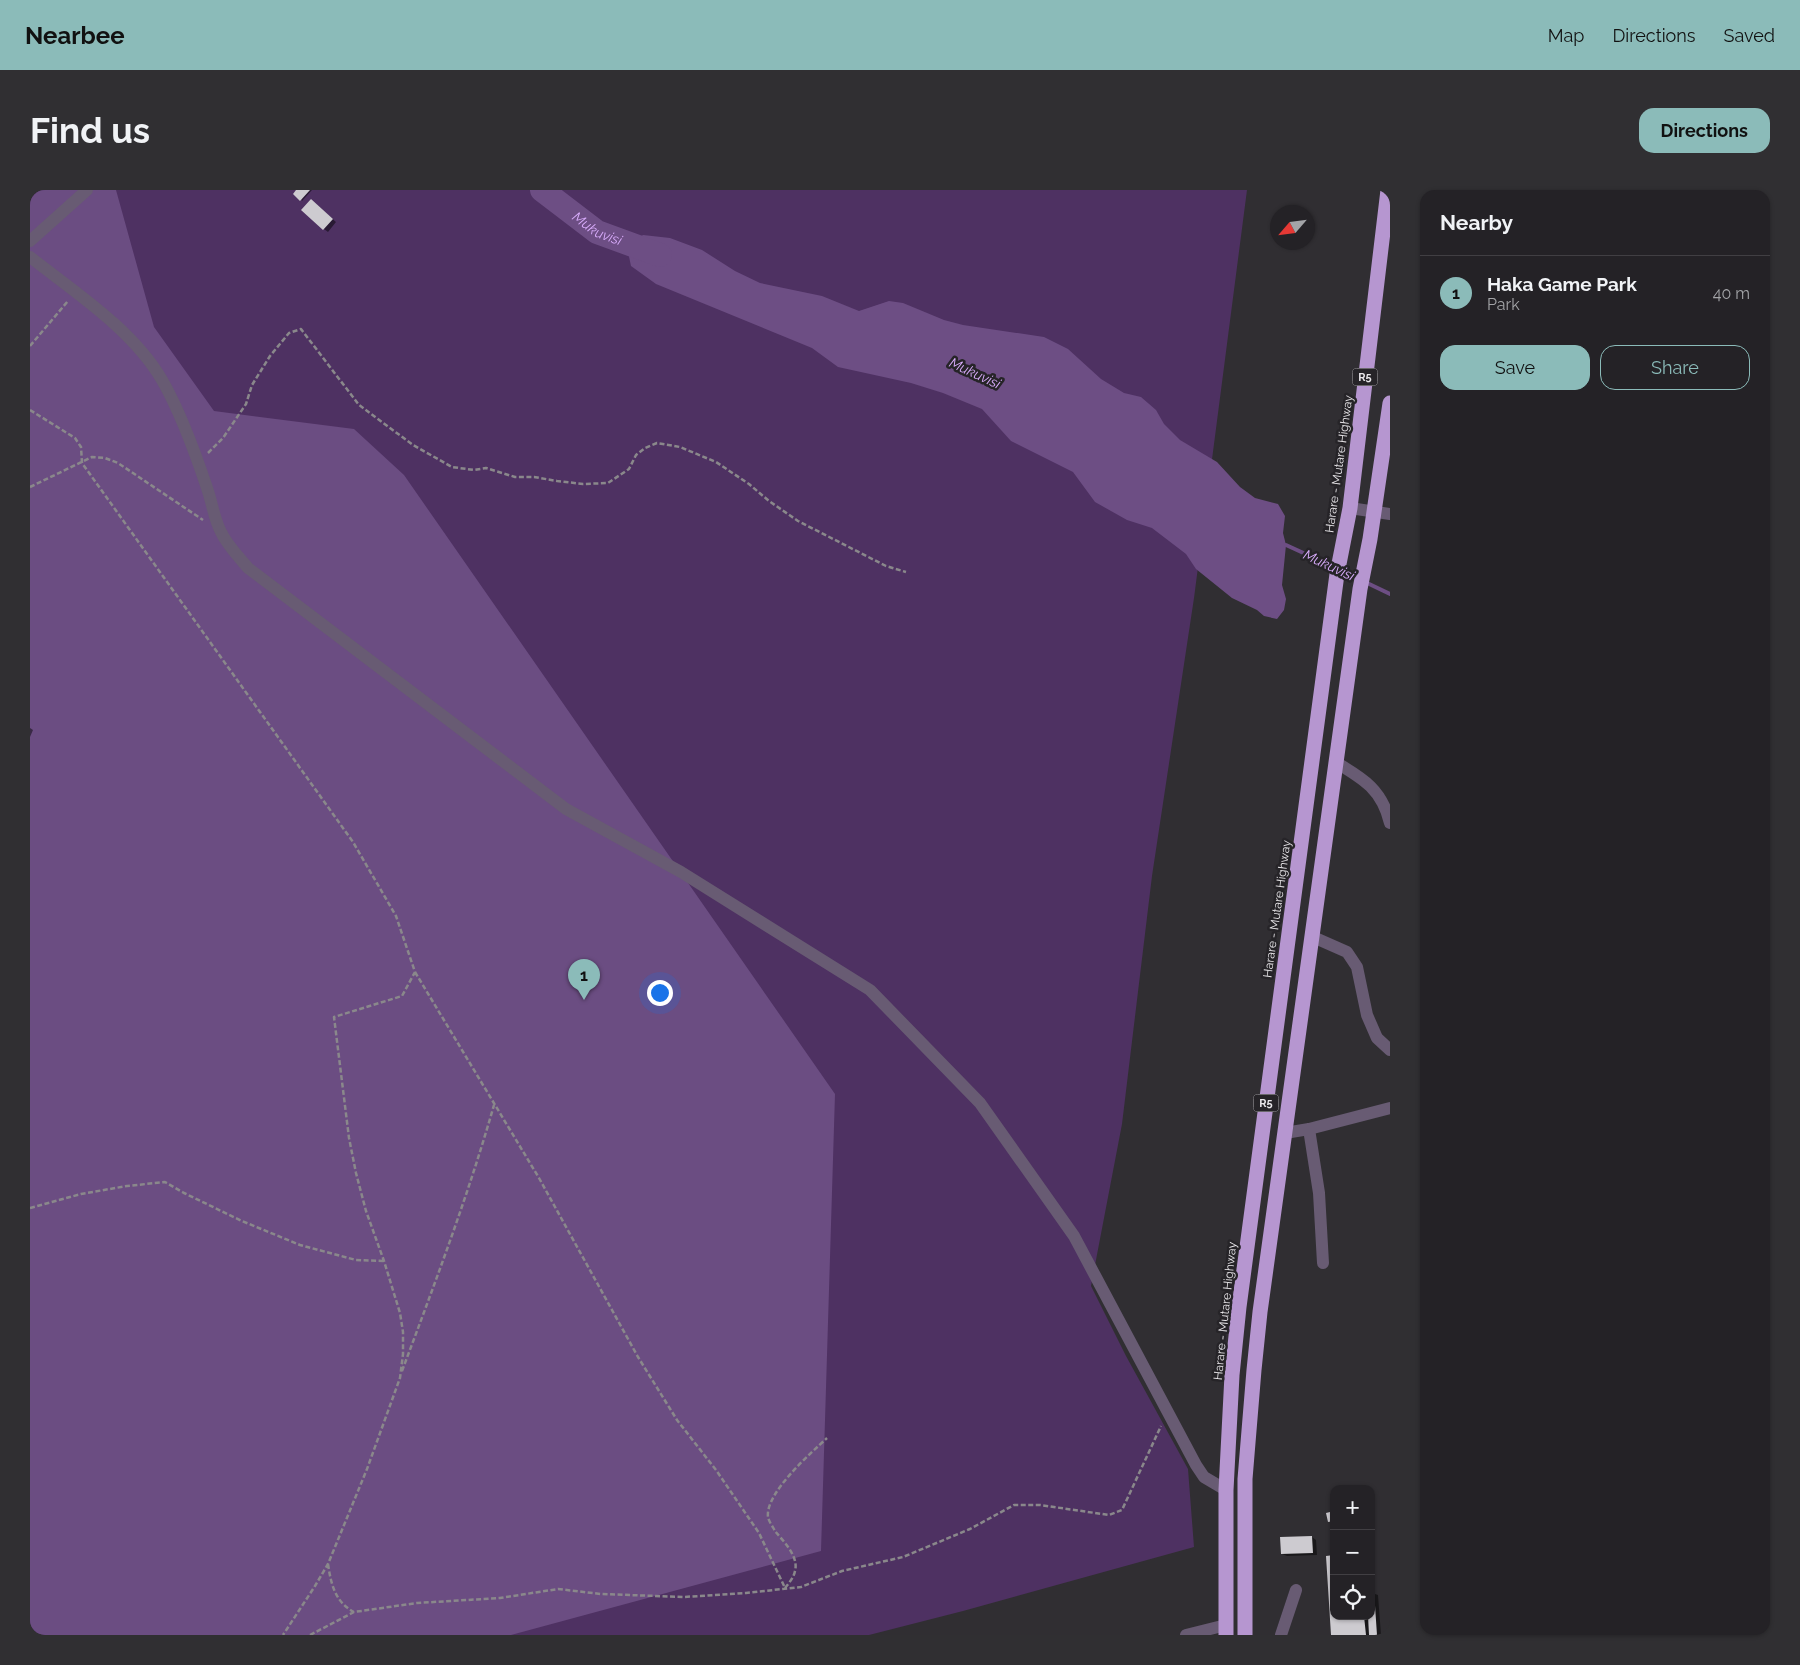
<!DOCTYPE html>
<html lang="en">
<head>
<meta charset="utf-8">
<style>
	:root { --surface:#242226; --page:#302f32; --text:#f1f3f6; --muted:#a3a4a7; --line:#413f43; --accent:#8bbbb9 }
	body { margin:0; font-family:Raleway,sans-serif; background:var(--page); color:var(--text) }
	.controls { position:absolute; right:15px; bottom:15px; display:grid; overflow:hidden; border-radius:10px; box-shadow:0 1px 4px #0004 }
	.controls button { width:45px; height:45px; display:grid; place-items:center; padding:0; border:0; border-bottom:1px solid var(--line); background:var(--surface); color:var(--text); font:25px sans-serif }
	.compass { position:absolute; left:1240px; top:15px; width:45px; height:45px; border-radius:50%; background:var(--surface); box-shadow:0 1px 4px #0004; rotate:242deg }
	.you { position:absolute; left:629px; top:802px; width:18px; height:18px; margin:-12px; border:4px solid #fff; border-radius:50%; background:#1a73e8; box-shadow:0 0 0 8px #1a73e833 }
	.badge { display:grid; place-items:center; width:32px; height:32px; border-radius:50%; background:var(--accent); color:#111; font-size:16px; font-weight:700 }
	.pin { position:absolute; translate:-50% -41px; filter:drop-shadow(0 1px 2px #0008) }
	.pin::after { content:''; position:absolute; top:26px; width:18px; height:15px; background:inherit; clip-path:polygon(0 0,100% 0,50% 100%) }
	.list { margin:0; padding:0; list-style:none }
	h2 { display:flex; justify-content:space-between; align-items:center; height:65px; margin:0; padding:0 20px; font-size:21px }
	h2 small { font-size:16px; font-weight:400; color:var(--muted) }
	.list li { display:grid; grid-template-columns:32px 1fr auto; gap:15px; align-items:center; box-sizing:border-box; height:75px; padding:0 20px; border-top:1px solid var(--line) }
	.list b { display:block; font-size:19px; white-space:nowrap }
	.list p { margin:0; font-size:16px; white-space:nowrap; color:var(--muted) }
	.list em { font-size:16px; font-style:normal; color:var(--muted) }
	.actions { display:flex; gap:10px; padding:15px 20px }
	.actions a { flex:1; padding:11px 0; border:1px solid var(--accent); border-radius:15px; text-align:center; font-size:18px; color:var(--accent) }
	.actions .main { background:var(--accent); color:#111 }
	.icon { flex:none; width:28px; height:28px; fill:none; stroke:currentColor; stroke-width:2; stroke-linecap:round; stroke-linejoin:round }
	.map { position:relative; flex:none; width:1360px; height:1445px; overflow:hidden; border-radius:15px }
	header { display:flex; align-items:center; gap:30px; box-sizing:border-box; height:70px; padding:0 25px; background:var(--accent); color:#111 }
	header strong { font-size:24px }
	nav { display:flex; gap:28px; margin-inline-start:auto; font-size:18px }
	.intro { display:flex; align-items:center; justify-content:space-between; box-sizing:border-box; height:120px; padding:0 30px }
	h1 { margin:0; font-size:35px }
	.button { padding:12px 22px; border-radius:15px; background:var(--accent); color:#111; font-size:18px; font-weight:700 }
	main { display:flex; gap:30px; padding:0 30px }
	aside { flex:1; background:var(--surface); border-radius:15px; box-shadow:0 1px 4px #0004 }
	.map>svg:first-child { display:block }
	.green { fill:#4e3162 }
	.forest { fill:#6b4d82 }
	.water { fill:#6d4e84 }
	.shadow { fill:#0007 }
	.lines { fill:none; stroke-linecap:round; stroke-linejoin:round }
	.stream { stroke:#6d4e84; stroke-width:4 }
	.river { stroke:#6d4e84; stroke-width:24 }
	.building { fill:#cdcbd0 }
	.path { stroke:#8a888b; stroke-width:2.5; stroke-dasharray:5 2.5; stroke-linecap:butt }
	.minor { stroke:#685b73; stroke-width:12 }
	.highway { stroke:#b696d0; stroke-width:15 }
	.labels { text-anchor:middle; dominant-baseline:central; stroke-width:5; stroke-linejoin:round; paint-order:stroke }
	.shield { fill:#262428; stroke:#aeacb0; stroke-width:1 }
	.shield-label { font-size:11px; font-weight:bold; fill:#e9e7ea }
	.street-label { font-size:12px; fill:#e9e7ea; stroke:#262428 }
	.water-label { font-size:14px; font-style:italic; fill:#d9acfc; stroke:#262428 }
</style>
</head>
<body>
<header>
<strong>Nearbee</strong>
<nav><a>Map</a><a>Directions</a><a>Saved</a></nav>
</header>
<div class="intro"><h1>Find us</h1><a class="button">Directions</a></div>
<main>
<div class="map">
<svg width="1360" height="1445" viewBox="0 0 1360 1445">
	<rect width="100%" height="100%" fill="#302e32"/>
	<path class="green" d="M 0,0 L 1217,0 L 1164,408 L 1122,686 L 1092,934 L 1061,1096 L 1096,1166 L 1158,1279 L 1164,1357 L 933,1421 L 839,1445 L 0,1445 Z"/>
	<path class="forest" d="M 0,0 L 86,0 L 124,137 L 184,221 L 324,239 L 374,285 L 805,904 L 791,1361 L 481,1445 L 0,1445 Z"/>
	<path class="water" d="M 613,45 L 640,48 L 672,60 L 705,81 L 730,93 L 792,106 L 829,121 L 859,111 L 873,113 L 914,130 L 933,135 L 1014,147 L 1038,159 L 1071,189 L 1094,203 L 1111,207 L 1126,220 L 1134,234 L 1150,250 L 1187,272 L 1210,297 L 1225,308 L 1248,314 L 1255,326 L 1253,343 L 1256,355 L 1252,395 L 1256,409 L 1254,420 L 1247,429 L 1234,426 L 1227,420 L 1202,408 L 1166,379 L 1156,364 L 1122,338 L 1097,330 L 1065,312 L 1043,282 L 981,251 L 952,219 L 913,203 L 881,193 L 808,177 L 782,158 L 626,94 L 601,76 L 597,57 Z"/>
	<path class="shadow" d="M 268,0 L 282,0 L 272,11 Z
		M 285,13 L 306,32 L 298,42 L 294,39 Z
		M 0,538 L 3,540 L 0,547 Z
		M 1282,1347 L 1286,1350 L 1287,1365 L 1257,1366 L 1252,1364 Z
		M 1341,1397 L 1342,1403 L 1348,1405 L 1351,1445 L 1303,1445 L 1304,1426 L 1341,1426 Z"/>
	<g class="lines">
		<path class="stream" d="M 1256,355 L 1304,377
			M 1310,380 L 1329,389
			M 1335,392 L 1360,404"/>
		<path class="river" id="s1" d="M 512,0 L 567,42 L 630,65"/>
	</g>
	<path class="building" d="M 266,0 L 280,0 L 270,11 L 263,4 Z
		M 281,9 L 303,29 L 293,40 L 271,20 Z
		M 1304,1321 L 1304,1331 L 1298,1332 L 1296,1323 Z
		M 1282,1346 L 1283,1363 L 1251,1364 L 1250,1347 Z
		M 1304,1365 L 1304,1426 L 1334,1426 L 1336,1445 L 1301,1445 L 1296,1366 Z
		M 1344,1401 L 1347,1445 L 1339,1445 L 1338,1426 L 1341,1426 L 1341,1402 Z"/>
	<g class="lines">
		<path class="path" d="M 0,156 L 38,111
			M 0,220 L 45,248 L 51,257 L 52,273 L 323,652 L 366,726 L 385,782 L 372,806 L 304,827 L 319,948 L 326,983 L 336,1021 L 354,1071 L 370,1123 L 373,1142 L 373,1164 L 370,1188 L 337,1279 L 298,1374 L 285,1396 L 253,1445
			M 178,263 L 193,248 L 216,214 L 222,195 L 240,166 L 259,143 L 271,139 L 329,215 L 383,255 L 422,277 L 444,280 L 456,278 L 485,287 L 504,287 L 527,291 L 553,294 L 578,293 L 599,279 L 606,265 L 615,258 L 627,253 L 650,257 L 686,272 L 719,294 L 739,311 L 768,331 L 856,376 L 876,382
			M 0,297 L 62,267 L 75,268 L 88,273 L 173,330
			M 385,782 L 509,988 L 608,1167 L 647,1230 L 686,1280 L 729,1343 L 755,1398
			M 0,1018 L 51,1004 L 97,996 L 135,992 L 154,1003 L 212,1031 L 270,1055 L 326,1070 L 354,1071
			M 372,1181 C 405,1093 438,1006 464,915
			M 298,1374 C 301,1394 305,1412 324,1422
			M 755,1398 C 759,1393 764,1387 765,1381 C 769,1366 753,1351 745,1341 C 743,1337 739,1332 738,1327 C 735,1303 781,1263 797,1248
			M 280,1445 L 324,1422 L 387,1413 L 470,1408 L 528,1399 L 571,1404 L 654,1407 L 716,1403 L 771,1397 L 812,1381 L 873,1367 L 940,1339 L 984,1315 L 1010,1315 L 1079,1325 L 1092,1320 L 1131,1236"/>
		<path class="minor" d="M 0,51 L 57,0
			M 0,67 C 46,103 103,140 132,190 C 151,223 165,262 177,298 C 182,312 184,329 191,342 C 197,355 209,367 218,378 L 536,619 L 651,682 L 840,800 L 950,913 L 1044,1046 L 1166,1275 L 1174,1287 L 1196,1300
			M 1320,318 L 1360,324
			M 1307,573 C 1334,589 1352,600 1360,633
			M 1283,747 L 1317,762 L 1327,777 L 1337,825 L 1347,848 L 1360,860
			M 1279,939 L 1289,1003 L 1293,1073
			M 1255,943 L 1279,939 L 1360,918
			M 1156,1445 L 1196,1435
			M 1251,1445 L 1266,1400"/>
		<path class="highway" d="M 1196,1445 L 1196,1300 L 1202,1185 L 1209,1117 L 1307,384 L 1320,318 L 1358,0
			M 1215,1445 L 1215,1289 L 1224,1180 L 1230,1122 L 1330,399 L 1340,349 L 1360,213"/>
	</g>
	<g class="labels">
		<g class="shield">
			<rect x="1322.5" y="178.5" width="25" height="17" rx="4"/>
			<rect x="1223.5" y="904.5" width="25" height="17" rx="4"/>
		</g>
		<g class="shield-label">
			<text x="1335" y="187">R5</text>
			<text x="1236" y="913">R5</text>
		</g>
		<g class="street-label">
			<text transform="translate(1309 274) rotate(-82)">Harare - Mutare Highway</text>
			<text transform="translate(1247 719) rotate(-82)">Harare - Mutare Highway</text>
			<text transform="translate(1195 1121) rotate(-84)">Harare - Mutare Highway</text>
		</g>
		<g class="water-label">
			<text stroke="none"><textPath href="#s1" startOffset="68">Mukuvisi</textPath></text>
			<text transform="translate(945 183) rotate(25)">Mukuvisi</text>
			<text transform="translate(1299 375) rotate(25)">Mukuvisi</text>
		</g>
	</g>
</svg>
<div class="controls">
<button>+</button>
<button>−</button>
<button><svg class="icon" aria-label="locate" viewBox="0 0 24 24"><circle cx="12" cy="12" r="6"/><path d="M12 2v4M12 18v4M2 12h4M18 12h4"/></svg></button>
</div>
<svg class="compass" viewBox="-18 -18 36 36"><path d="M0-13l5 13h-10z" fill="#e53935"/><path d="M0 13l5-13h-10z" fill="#a3a4a7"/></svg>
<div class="you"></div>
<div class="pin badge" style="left:554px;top:810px">1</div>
</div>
<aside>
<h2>Nearby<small></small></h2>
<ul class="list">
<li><span class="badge">1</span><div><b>Haka Game Park</b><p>Park</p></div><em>40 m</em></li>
</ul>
<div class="actions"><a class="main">Save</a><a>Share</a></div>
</aside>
</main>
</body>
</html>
